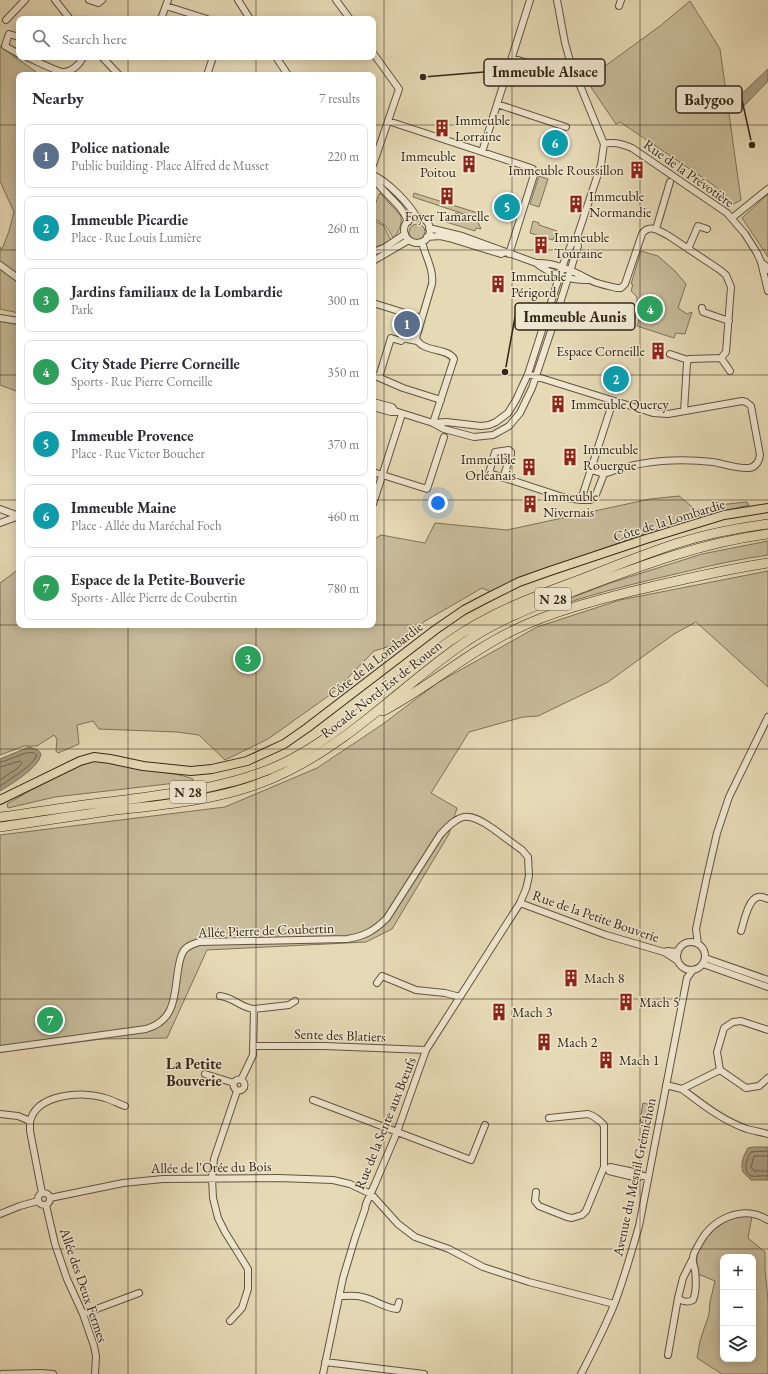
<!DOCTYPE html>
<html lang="en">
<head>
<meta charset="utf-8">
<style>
	:root { --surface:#fff; --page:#f2f2f3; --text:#2b2b33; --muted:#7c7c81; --line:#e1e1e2; --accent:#111827 }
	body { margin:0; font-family:"EB Garamond",serif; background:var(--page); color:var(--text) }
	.controls { position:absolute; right:12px; bottom:12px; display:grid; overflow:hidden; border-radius:8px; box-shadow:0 2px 10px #0003 }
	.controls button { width:36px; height:36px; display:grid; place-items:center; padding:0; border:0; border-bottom:1px solid var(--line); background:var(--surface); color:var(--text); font:20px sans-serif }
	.you { position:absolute; left:438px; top:503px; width:14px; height:14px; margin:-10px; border:3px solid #fff; border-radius:50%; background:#1a73e8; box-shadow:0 0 0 6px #1a73e833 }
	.badge { display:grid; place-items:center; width:26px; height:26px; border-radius:50%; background:var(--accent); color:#fff; font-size:13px; font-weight:700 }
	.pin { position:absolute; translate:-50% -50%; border:2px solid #fff; box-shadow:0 1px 4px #0006 }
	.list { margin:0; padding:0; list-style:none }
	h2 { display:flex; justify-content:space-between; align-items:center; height:52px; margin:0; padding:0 16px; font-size:17px }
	h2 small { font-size:13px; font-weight:400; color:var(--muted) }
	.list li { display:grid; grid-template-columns:26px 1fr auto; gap:12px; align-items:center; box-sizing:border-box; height:64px; margin:0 8px 8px; padding:0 8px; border:1px solid var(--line); border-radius:8px }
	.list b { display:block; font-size:15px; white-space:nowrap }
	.list p { margin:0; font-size:13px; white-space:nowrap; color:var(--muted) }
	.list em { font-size:13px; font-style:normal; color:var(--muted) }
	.icon { flex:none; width:22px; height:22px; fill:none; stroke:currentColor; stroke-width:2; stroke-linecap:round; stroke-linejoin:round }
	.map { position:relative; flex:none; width:768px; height:1374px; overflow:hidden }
	.search { position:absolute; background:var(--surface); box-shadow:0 2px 10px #0003; left:16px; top:16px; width:360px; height:44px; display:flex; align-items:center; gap:10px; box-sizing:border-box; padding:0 14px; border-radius:8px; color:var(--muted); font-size:15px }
	.panel { position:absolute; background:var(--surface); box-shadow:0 2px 10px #0003; left:16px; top:72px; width:360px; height:556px; border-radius:8px }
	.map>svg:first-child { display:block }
	.green { fill:#c8bc9b; stroke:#7e7259; fill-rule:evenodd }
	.water { fill:#a99d80; stroke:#7a6e56 }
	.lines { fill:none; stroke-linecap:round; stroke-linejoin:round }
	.shore { stroke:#6e624c; stroke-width:1 }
	.minor-casing { stroke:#60543f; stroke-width:8 }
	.major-casing { stroke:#332717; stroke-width:10 }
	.highway-casing { stroke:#332717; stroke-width:10 }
	.minor { stroke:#efe7d0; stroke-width:6 }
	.major { stroke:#e6dab6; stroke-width:8 }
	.highway { stroke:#e6dab6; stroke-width:9 }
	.grid { fill:none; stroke:#332717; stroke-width:1; stroke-opacity:0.55 }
	.labels { text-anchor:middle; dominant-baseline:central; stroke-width:3; stroke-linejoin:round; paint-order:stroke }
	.shield { fill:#efe7d0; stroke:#6b614e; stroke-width:1 }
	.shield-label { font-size:13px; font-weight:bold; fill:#332717 }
	.poi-label { font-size:14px; fill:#332717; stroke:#efe7d0; text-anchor:start }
	.street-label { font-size:14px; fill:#332717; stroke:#efe7d0 }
	.neighbourhood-label { font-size:15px; font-weight:bold; fill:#332717; stroke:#efe7d0 }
	.leader { fill:none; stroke:#332717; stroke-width:1.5 }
	.callout-dot { fill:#332717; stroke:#efe7d0; stroke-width:1.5 }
	.callout { fill:#efe7d0; stroke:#332717; stroke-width:1.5 }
	.callout-label { font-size:15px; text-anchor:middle; font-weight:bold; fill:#332717 }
</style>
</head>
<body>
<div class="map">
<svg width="768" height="1374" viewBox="0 0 768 1374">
	<rect width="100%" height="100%" fill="#e6dab6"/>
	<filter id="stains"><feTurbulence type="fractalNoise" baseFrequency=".005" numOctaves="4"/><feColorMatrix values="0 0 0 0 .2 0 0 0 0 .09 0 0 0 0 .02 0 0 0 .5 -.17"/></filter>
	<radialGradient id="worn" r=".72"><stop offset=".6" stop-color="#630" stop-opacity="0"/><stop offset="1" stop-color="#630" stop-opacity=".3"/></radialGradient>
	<path class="green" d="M 690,1 L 720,49 L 741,200 L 730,206 L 716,196 L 719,190 L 712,184 L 620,122 L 616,124 L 586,80 L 660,26 Z
		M 0,46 L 36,72 L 38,75 L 19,75 L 19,313 L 0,309 L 0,247 L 2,249 L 9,231 L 14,212 L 0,181 Z
		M 539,176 L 548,179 L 539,207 L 530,204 Z
		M 380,193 L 401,216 C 402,224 399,233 393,238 C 388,228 384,222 373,219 L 373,211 L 379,194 Z
		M 414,193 L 478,213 L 476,218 L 413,197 Z
		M 768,194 L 768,257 L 742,218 Z
		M 456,213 L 477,220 L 481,229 L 476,228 L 475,231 L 446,222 L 454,214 Z
		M 373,221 L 383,225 L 391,240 L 373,249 Z
		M 533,221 L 539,223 L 539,225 L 557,231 L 553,240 L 530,233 Z
		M409 232a8 8 0 1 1 16 0a8 8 0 1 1-16 0Z
		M 641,251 L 658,256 L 675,271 L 686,284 L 678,308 L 687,314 L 692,312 L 685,334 L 676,333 L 674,338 L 637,326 L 643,306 L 637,304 L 637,297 L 631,291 L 633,284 L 631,284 Z
		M 0,321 L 19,325 L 19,392 L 0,385 Z
		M 679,496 L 696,510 L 718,505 L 747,502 L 749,505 C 732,509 715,513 699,517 C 628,537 559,565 491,592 L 482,588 L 425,621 L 400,643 L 374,651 L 334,692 L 268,739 L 225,760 L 199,735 L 177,732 L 99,729 L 93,721 L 77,725 L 79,744 L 58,753 L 56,751 L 57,739 L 54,735 L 37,746 L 24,746 L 0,755 L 0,583 L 19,569 L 19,625 L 373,625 L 373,540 L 381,535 L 425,543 L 435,523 L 507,530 L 650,499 Z
		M 768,541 L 768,555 C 740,559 712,565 684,572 C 641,582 599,592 557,606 L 558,603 L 610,583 L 702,554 Z
		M 768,571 L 768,687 L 696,622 L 674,634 L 608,682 L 594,689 L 538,716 L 523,717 L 469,732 L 431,793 L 457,808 L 449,834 L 392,929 L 366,942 L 207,950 L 167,1038 L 102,1039 L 0,1052 L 0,835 L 225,807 L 317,768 L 383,724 L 437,683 L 537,627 L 620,600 Z
		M 100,759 L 184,776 L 193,779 L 193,781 L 55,797 L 8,808 L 7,804 L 31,790 L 89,760 Z
		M 643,1103 L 652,1105 L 649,1124 L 640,1122 Z
		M 745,1216 L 752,1216 L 748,1238 L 765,1252 L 765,1270 L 768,1300 L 768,1374 L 722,1374 L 697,1358 L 700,1341 L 709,1314 L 710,1302 L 715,1281 L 698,1274 C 698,1268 696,1261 697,1255 C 698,1242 718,1223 729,1218 C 734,1217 740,1217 745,1216 ZM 723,1257 L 753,1257 L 753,1359 L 723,1359 Z"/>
	<path class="water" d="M 768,69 L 768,81 L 742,108 L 739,110 L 736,109 L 733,102 Z
		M 29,747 L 38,750 L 41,754 C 39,768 11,784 0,791 L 0,759 Z
		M 753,1147 L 768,1147 L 768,1180 L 751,1180 L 743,1172 C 740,1163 744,1155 748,1148 Z"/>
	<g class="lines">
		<path class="shore" d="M 0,762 C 11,761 29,747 37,755 C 33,766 10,779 0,786
			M 0,767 L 20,761 L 22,763 L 18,768 L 0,780
			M 768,1151 L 751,1152 C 747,1158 742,1171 751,1176 C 755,1177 763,1175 768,1176
			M 768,1156 L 754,1156 L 751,1167 L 754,1171 L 768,1171"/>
		<g class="minor-casing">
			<path id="minor" d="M 55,0 L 70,19
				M 89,0 L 98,3 L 102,0
				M 238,0 L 250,19
				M 336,0 L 350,19
				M 166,6 L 207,19
				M 619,6 L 621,0
				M 161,19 L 168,0
				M 6,20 L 25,0
				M 19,37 L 9,34 L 5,46 L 19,54
				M 373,53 L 399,89 L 373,165
				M 27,57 C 34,60 58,72 63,72 C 72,72 80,64 83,57
				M 102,57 L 119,75
				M 276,57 L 288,75
				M 512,58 L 577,79
				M 207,75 L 213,57
				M 497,104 L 566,127
				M 388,121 L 528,167 L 533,169 L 534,175 L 509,254
				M 604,144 C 614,141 623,144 632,148 L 727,213 L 745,234 L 757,253 L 761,262 L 768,291
				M 482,152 L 530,0
				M 373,175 C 387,181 410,204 417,218
				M 373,176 C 381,193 402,203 408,222
				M404 230a13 13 0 1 1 26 0a13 13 0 1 1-26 0Z
				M 732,218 L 768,189
				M 429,228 L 462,236 L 536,263 C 553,262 574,271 590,280 C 597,284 608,286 617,288 L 621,288 L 625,284 L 642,234 C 649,223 660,231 669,236 L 720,270 L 726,275 L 731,287 L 726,352 L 721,358 L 689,359 L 687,363 L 684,411
				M 656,229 L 670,182
				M 427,237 L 440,236 L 449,238 L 501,254 L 505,252
				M 422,242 C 425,256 434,269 432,284 L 416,338 C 422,353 447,347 454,359 L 433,423
				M 688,249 L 698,226 L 707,229
				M 373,252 L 384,248 L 405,234
				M 373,261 L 409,240
				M 761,262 L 767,267 L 768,270
				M 536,263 C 549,274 572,281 590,280
				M 0,265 L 19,279
				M 373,303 L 421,318
				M 702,308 L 703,312 L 729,321
				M 0,318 L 19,321
				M 670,354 L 688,360
				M 721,358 L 730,371
				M 528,374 L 653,413 L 668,414 L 742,401 L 746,402 L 751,406 L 760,455 C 759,461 756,467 749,468 C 738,469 724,464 713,462 C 676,458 642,460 607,473 L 604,474 L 592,470
				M 373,375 L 403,388 L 441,400
				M 379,377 L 391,338 L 401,341 L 402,338 L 417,341
				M 373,402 L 392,407 L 396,412
				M 373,407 L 391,412 L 398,412 L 433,423 L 444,429 L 474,437 L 493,435 L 509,426 L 520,413 L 532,388 L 555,319 L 578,246 L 576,240 L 601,165 L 604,144 L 570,61 L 565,43 L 557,0
				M 433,423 L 446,422 L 481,426 L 489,425 L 496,422 L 508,413 L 516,400 L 528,374 L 564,262 L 571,245 L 576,240
				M 373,472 L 427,489 L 444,437
				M 503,478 L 511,454 L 511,452 L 509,450 L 495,452 L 489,473 L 566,498 L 581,500 L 613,401
				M 581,500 L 590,500 L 595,497 L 604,474
				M 373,504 L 402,414
				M 0,509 L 19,516
				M 0,523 L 19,516
				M 520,903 L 606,935 L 664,952 L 678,961
				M 741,931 C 744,922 748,899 758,897 C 762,896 765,898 768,899
				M677 956a14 14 0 1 1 28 0a14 14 0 1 1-28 0Z
				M 698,944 L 696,929 L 706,881 L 717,833 L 729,797 L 768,717
				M 664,952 L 667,951 L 678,952
				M 705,958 L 768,980
				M 703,964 L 768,987
				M 377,983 L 382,976 L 416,990 L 445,993 L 460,997
				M 220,996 C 233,997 241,1008 254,1009 L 289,1005 L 295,1001
				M 768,1030 L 741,1021 L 733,1022 L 724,1028 L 717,1052 L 720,1070 L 746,1088 L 759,1086 L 768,1078
				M 253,1046 L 324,1046 L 426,1050
				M 0,1049 L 146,1029 C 176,1020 174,996 178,970 C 179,964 180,957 183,952 C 186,946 193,944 199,942 L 347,939 C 365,936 374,931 387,918 L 440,835 C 460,813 468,811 492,828 C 502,835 512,843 522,850 L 528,857 L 529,876 L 526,889 L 520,903 L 426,1050 L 397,1132 L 375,1184 L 366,1204 L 365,1209 L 355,1238 L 343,1278 L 323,1374
				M 205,1074 L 234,1083
				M233.5 1085a5.5 5.5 0 1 1 11 0a5.5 5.5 0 1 1-11 0Z
				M 241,1080 L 253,1055 L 254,1009
				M 666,1085 L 682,1089 L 720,1070
				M 682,1089 C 702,1104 723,1121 747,1129 C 754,1131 761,1132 768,1134
				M 313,1100 L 471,1160 L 485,1125
				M 0,1114 L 18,1116 L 30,1121
				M 606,1168 L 609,1169 L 609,1171 L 638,1178 L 639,1175
				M 609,1169 L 610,1167 L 639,1173 L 639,1175 L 648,1177
				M 536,1192 L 535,1201 L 539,1206 L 567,1217 L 572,1218 L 582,1215 L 586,1211 L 604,1167 L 604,1125 C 599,1120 595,1116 588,1114 L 549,1118
				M38 1199a6 6 0 1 1 12 0a6 6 0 1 1-12 0Z
				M 42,1193 L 30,1131 C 30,1128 30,1125 30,1122 C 36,1093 84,1091 105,1098 C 112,1100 119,1104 125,1106
				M 50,1198 L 123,1183 L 163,1179 L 279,1178 L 333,1180 L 350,1184 L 371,1194 L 398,1224 L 415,1237 L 449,1249 L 483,1267 L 529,1282 L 614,1304
				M 46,1205 L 55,1244 L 67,1279 L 83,1314 L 94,1346 L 96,1356 L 95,1374
				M 0,1214 L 20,1206 L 38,1201
				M 340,1296 C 347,1296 355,1295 362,1297 C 374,1299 384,1308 397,1309 L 399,1302
				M 678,1298 L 683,1278 L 693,1258
				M 83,1314 L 139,1293
				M 230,1321 L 242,1308 L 248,1289 L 248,1269 L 225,1232 L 218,1218 L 213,1198 L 212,1178 L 214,1159 L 237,1091
				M 668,1355 L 678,1298 C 683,1302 687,1303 693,1300 C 697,1291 696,1279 695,1270 C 694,1266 692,1261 693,1258 C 693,1253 697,1248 699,1244 C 712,1219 742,1204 768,1220
				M 325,1362 L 424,1374
				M 2,1374 L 41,1373 L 53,1374
				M 581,1374 C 593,1351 604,1329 614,1305 C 624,1279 631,1253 639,1226 L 687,978 L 693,970"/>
		</g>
		<g class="major-casing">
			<path id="major" d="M 0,800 L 80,761 L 94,757 L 110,759 L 143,766 L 191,771 L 212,769 L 247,761 L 284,744 L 307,728 L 435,630 L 464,610 L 485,599 L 519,582 L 550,571 L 646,539 L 724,515 L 768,508"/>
		</g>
		<g class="highway-casing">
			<path id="highway" d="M 383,711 C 429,687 468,652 514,630 C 551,612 590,602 629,592 C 675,581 721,570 768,563
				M 0,817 C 39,812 78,805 117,801 C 175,793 234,788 288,761 C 348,730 395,680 450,641 C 493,611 538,595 587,577 C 617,565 647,553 678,543 C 707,534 737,528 768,524
				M 0,827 C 36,822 72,816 108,811 C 168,804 229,800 284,773 C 351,741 401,687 461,645 C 499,618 543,603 587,586 C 646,564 705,542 768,534"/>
		</g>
		<use href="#minor" class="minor"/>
		<use href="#major" class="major"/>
		<use href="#highway" class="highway"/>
	</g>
	<path class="grid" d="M 128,0 L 128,19M 256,0 L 256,19M 384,0 L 384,1374M 512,0 L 512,1374M 640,0 L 640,1374M 128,57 L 128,75M 256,57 L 256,75M 0,125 L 19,125M 373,125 L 768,125M 0,250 L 19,250M 373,250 L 768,250M 0,375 L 19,375M 373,375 L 768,375M 0,500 L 19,500M 373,500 L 768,500M 0,625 L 19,625M 128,625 L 128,1374M 256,625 L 256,1374M 373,625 L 768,625M 0,749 L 768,749M 0,874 L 768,874M 0,999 L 768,999M 0,1124 L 768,1124M 0,1249 L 768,1249"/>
	<defs>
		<g id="building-bare" transform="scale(1.38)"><path d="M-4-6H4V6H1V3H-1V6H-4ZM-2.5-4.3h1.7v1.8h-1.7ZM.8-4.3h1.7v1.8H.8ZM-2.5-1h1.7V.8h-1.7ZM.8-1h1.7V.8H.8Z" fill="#8f2418" stroke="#efe7d0" stroke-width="2.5" paint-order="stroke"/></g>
	</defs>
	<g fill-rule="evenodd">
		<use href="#building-bare" x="442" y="128"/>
		<use href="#building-bare" x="469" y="164"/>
		<use href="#building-bare" x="637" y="170"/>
		<use href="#building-bare" x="447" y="196"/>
		<use href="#building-bare" x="576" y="204"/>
		<use href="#building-bare" x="541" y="245"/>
		<use href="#building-bare" x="498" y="284"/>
		<use href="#building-bare" x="658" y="351"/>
		<use href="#building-bare" x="558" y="404"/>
		<use href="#building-bare" x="570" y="457"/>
		<use href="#building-bare" x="529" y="467"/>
		<use href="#building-bare" x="530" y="504"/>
		<use href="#building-bare" x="571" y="978"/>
		<use href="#building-bare" x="626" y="1002"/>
		<use href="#building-bare" x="499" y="1012"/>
		<use href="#building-bare" x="544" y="1042"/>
		<use href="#building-bare" x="606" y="1060"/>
	</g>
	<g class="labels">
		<g class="shield">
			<rect x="535" y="588" width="36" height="22" rx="3"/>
			<rect x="170" y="781" width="36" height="22" rx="3"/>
		</g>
		<g class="shield-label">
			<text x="553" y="599">N 28</text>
			<text x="188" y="792">N 28</text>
		</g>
		<g class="poi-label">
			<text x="455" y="120">Immeuble<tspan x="455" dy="16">Lorraine</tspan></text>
			<text x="456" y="156" text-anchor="end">Immeuble<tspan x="456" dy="16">Poitou</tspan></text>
			<text x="624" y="170" text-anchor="end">Immeuble Roussillon</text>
			<text x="589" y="196">Immeuble<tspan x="589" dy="16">Normandie</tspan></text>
			<text x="447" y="216" text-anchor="middle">Foyer Tamarelle</text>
			<text x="554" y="237">Immeuble<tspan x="554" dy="16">Touraine</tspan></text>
			<text x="511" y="276">Immeuble<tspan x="511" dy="16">Périgord</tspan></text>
			<text x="645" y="351" text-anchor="end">Espace Corneille</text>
			<text x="571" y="404">Immeuble Quercy</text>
			<text x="583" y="449">Immeuble<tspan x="583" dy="16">Rouergue</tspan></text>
			<text x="516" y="459" text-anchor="end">Immeuble<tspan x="516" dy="16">Orléanais</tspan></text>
			<text x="543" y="496">Immeuble<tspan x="543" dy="16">Nivernais</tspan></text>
			<text x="584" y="978">Mach 8</text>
			<text x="639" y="1002">Mach 5</text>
			<text x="512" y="1012">Mach 3</text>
			<text x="557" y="1042">Mach 2</text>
			<text x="619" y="1060">Mach 1</text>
		</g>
		<g class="street-label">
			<text transform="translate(689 173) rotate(35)">Rue de la Prévotière</text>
			<text transform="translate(669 520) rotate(-17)">Côte de la Lombardie</text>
			<text transform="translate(375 660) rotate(-38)">Côte de la Lombardie</text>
			<text transform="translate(381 689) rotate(-38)">Rocade Nord-Est de Rouen</text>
			<text transform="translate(596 916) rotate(19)">Rue de la Petite Bouverie</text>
			<text transform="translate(266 930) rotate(-2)">Allée Pierre de Coubertin</text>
			<text transform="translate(340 1035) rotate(2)">Sente des Blatiers</text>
			<text transform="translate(385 1123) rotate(-68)">Rue de la Sente aux Bœufs</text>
			<text transform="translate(211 1167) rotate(-1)">Allée de l'Orée du Bois</text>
			<text transform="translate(634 1177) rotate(-78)">Avenue du Mesnil Grémichon</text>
			<text transform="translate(84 1285) rotate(71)">Allée des Deux Fermes</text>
		</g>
		<g class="neighbourhood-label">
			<text x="194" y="1063">La Petite<tspan x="194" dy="17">Bouverie</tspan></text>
		</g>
	</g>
	<path class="leader" d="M423 77L484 72M752 145L742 100M505 372L515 317"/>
	<g class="callout-dot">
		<circle cx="423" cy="77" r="4"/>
		<circle cx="752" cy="145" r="4"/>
		<circle cx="505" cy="372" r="4"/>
	</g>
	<g class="callout">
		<rect x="484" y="59" width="121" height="27" rx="4"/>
		<rect x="676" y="86" width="66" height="27" rx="4"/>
		<rect x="515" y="303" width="120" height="27" rx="4"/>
	</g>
	<g class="callout-label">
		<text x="545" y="77">Immeuble Alsace</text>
		<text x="709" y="105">Balygoo</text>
		<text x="575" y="322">Immeuble Aunis</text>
	</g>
	<rect width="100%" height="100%" filter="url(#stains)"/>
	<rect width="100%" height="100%" fill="url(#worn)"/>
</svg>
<div class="controls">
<button>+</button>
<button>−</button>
<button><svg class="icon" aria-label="layers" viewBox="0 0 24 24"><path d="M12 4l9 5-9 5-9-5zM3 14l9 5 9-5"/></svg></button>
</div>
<div class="you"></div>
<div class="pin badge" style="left:407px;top:324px;background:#5c6f8a">1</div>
<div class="pin badge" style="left:616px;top:379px;background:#0f9aa8">2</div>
<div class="pin badge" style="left:248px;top:659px;background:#2e9e5b">3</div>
<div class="pin badge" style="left:650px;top:309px;background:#2e9e5b">4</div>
<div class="pin badge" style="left:507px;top:207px;background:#0f9aa8">5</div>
<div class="pin badge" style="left:555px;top:143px;background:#0f9aa8">6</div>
<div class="pin badge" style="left:50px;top:1020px;background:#2e9e5b">7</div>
<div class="search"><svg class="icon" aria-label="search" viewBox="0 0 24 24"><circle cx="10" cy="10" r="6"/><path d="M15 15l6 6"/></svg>Search here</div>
<section class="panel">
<h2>Nearby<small>7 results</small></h2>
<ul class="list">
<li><span class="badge" style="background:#5c6f8a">1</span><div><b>Police nationale</b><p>Public building · Place Alfred de Musset</p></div><em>220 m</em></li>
<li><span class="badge" style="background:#0f9aa8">2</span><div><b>Immeuble Picardie</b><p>Place · Rue Louis Lumière</p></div><em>260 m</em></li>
<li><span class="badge" style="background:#2e9e5b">3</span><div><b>Jardins familiaux de la Lombardie</b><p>Park</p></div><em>300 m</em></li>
<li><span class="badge" style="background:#2e9e5b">4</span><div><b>City Stade Pierre Corneille</b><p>Sports · Rue Pierre Corneille</p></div><em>350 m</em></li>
<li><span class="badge" style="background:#0f9aa8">5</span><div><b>Immeuble Provence</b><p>Place · Rue Victor Boucher</p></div><em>370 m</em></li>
<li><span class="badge" style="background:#0f9aa8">6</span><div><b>Immeuble Maine</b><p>Place · Allée du Maréchal Foch</p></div><em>460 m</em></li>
<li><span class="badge" style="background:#2e9e5b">7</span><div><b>Espace de la Petite-Bouverie</b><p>Sports · Allée Pierre de Coubertin</p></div><em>780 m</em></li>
</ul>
</section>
</div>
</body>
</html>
